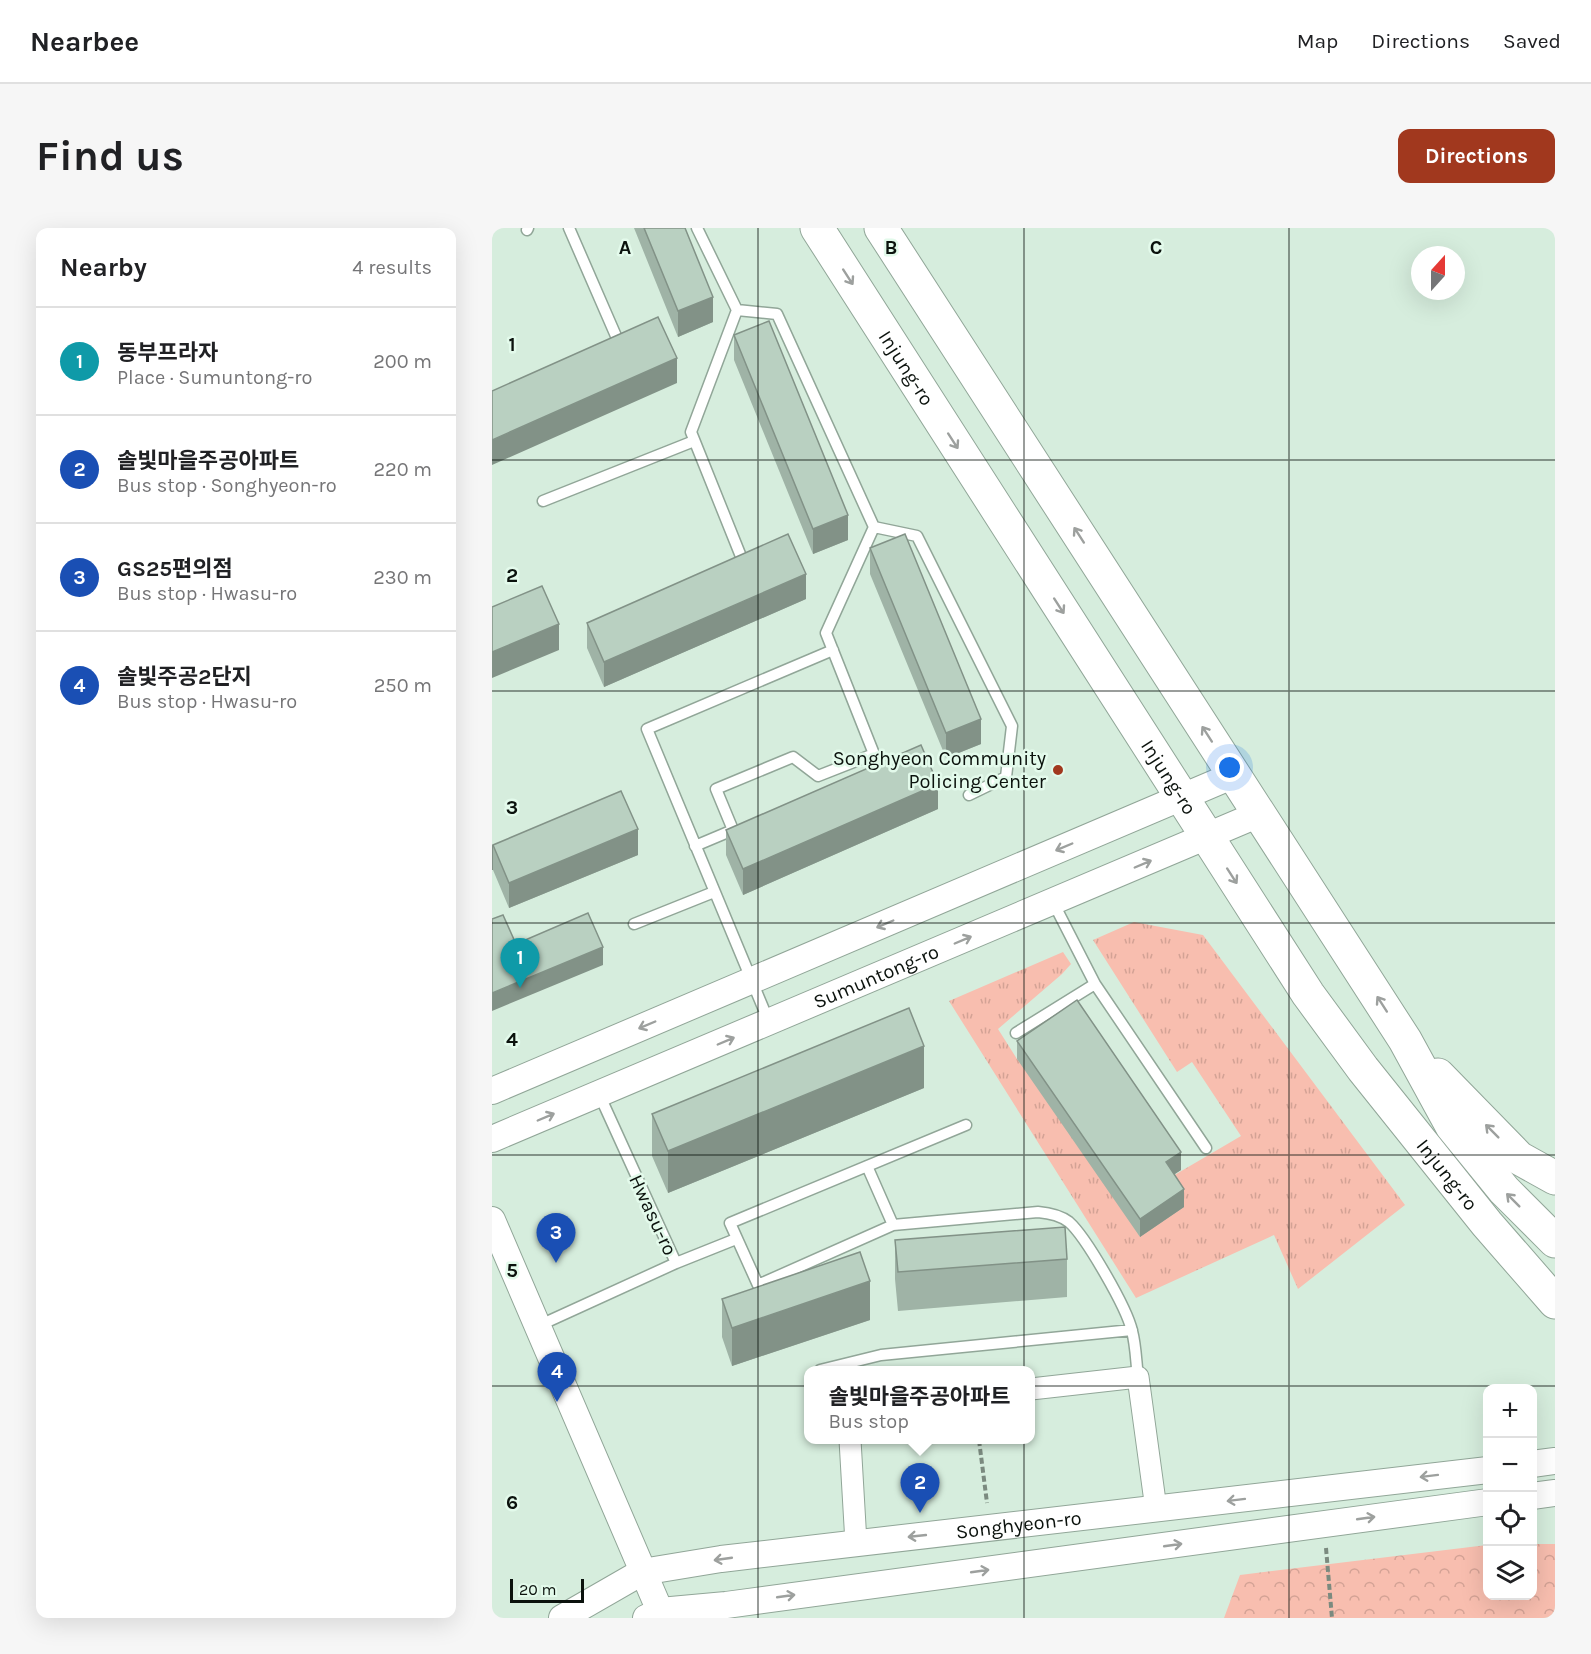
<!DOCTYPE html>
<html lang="en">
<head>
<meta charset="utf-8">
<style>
	:root { --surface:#fff; --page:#f6f6f6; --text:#202124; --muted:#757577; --line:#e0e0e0; --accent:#a1381e }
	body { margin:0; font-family:Karla,"Noto Sans KR",sans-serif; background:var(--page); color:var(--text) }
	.controls { position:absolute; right:18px; bottom:18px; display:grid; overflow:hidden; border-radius:12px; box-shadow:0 6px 24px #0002 }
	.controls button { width:54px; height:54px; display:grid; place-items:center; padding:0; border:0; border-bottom:2px solid var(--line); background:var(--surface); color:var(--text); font:30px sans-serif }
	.compass { position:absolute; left:919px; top:18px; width:54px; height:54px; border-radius:50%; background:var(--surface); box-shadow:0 6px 24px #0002; rotate:21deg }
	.scale { position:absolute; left:18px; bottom:15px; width:74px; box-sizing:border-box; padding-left:6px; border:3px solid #0b120d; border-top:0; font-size:16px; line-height:21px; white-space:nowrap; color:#0b120d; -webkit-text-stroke:4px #e3faeb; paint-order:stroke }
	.you { position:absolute; left:738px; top:540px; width:21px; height:21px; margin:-15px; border:4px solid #fff; border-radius:50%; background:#1a73e8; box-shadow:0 0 0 9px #1a73e833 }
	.badge { display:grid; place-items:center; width:39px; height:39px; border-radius:50%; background:var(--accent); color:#fff; font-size:20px; font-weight:700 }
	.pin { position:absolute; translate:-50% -50px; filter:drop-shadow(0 2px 3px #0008) }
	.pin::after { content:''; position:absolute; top:32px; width:21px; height:18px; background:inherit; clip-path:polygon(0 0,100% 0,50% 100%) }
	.popup { position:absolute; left:312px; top:1138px; width:231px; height:78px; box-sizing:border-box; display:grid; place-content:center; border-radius:12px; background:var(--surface); filter:drop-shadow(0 2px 4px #0005); font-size:20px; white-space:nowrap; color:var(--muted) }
	.popup b { font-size:22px; color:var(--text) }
	.popup::after { content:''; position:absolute; left:50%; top:100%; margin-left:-12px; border:12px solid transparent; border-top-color:var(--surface) }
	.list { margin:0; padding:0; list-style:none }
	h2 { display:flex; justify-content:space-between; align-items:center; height:78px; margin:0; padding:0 24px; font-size:26px }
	h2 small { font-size:20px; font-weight:400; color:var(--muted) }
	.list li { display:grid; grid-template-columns:39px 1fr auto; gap:18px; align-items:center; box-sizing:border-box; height:108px; padding:0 24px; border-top:2px solid var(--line) }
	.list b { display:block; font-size:22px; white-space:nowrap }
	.list p { margin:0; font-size:20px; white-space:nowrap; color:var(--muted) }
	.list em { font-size:20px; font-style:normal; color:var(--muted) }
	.icon { flex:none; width:33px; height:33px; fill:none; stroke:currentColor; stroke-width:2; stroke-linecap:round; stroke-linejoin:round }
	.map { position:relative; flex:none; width:1063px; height:1390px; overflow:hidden; border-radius:12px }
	header { display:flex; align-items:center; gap:36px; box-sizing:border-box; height:84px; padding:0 30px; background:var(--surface); border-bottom:2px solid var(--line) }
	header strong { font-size:28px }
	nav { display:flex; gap:33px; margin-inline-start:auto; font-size:21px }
	.intro { display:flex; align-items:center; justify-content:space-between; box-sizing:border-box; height:144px; padding:0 36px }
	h1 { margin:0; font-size:42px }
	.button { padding:15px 27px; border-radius:12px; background:var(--accent); color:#fff; font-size:21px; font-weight:700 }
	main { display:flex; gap:36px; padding:0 36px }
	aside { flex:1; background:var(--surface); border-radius:12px; box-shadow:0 6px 24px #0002 }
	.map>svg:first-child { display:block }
	.grass { fill:url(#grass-tufts) }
	.park { fill:url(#park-crowns) }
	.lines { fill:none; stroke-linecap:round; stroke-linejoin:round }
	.service-casing { stroke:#91a698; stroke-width:13 }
	.minor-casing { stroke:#91a698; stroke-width:23 }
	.tertiary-casing { stroke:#91a698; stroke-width:28 }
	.primary-casing { stroke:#91a698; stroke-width:35 }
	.path { stroke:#7b8a7f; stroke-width:4; stroke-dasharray:6 3; stroke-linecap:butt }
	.service { stroke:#fff; stroke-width:10 }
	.minor { stroke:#fff; stroke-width:21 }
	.tertiary { stroke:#fff; stroke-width:26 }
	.primary { stroke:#fff; stroke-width:33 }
	.wall { fill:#9fb3a6 }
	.shaded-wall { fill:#829287 }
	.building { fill:#b9d0c1; stroke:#829287; stroke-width:1.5 }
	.oneway { stroke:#9da09e }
	.grid { fill:none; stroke:#0b120d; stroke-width:1.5; stroke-opacity:0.55 }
	.poi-dot { fill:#a1381e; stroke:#e3faeb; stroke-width:2 }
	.labels { text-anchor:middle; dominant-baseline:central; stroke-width:5; stroke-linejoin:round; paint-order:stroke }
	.street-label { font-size:20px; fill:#0b120d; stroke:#e3faeb }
	.poi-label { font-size:20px; fill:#0b120d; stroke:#e3faeb; text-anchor:end }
	.grid-label { font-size:20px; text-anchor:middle; font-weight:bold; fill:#0b120d; stroke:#e3faeb; stroke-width:5; stroke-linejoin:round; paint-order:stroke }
</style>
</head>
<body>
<header>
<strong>Nearbee</strong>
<nav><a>Map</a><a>Directions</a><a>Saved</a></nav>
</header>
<div class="intro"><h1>Find us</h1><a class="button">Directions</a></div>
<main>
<aside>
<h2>Nearby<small>4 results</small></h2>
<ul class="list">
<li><span class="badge" style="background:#0f9aa8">1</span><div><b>동부프라자</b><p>Place · Sumuntong-ro</p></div><em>200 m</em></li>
<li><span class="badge" style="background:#1a4fb4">2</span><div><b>솔빛마을주공아파트</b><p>Bus stop · Songhyeon-ro</p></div><em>220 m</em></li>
<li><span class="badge" style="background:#1a4fb4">3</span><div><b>GS25편의점</b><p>Bus stop · Hwasu-ro</p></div><em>230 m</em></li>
<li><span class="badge" style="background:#1a4fb4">4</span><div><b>솔빛주공2단지</b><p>Bus stop · Hwasu-ro</p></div><em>250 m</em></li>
</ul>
</aside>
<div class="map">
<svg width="1063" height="1390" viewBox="0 0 1063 1390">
	<defs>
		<pattern id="grass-tufts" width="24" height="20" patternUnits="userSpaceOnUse" patternTransform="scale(1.5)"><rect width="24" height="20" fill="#f8beaf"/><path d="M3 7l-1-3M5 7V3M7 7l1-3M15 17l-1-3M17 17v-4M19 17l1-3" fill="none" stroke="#d3a295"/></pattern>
		<pattern id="park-crowns" width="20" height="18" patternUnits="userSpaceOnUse" patternTransform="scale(1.5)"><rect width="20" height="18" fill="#f8beaf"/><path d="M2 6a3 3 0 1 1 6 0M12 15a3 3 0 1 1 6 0" fill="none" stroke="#d3a295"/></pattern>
	</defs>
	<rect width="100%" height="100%" fill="#d6eddd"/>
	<path class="grass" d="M 642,694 L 711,707 L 913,977 L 806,1061 L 782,1007 L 644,1070 L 457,773 L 571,724 L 579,736 L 570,746 L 506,801 L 525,831 L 674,952 L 749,908 L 700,834 L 685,844 L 601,712 Z"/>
	<path class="park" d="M 1041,1316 L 1063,1316 L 1063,1390 L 732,1390 L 748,1347 L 995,1317 L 996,1368 L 1040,1368 Z"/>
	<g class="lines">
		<g class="service-casing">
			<path id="service" d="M 77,0 L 124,108
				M 205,0 L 245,82
				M 35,2 L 36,0
				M 51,273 L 202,213
				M 382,299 L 425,308 L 520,498 L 514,549 L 477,567
				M 203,618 L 241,602 L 224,561 L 301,529 L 326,548 L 382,526 L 334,405 L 382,299 L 285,86 L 245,82 L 199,204 L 250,331
				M 561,674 L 603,756 L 714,920
				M 142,696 L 222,664
				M 277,794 L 155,501 L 341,422
				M 524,805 L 603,756
				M 474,897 L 238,995 L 266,1057 L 401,997 L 546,984 C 557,985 568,987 577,994 C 594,1009 635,1080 640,1103 C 644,1118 644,1134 646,1149
				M 375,938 L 401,997
				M 184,1035 L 244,1011
				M 46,1098 L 184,1035 L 107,866
				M 328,1142 L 389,1127 L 640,1102"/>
		</g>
		<g class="minor-casing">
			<path id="minor" d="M 539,1161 L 646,1149 L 664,1281
				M 358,1212 L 364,1315"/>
		</g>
		<g class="tertiary-casing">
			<g id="tertiary">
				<path d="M 0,863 L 742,547"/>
				<path id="s1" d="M 0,911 L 767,586"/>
				<path d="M 0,992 L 168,1383"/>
				<path d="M 1040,1236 L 1063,1233"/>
				<path d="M 1040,1268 L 1063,1265"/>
				<path id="s2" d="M 70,1390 L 150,1344 L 229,1331 L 996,1242"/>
				<path d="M 154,1390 L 168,1383 L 234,1377 L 996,1274"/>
			</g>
		</g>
		<g class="primary-casing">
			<g id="primary">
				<path id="s3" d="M 325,0 L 816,766 L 871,841 L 995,996 L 1063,1074"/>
				<path d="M 389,0 L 913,812 L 960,898 L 1012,962 L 1063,1013"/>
				<path d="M 946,847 L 1027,930 L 1063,950"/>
			</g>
		</g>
		<path class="path" d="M 487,1212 L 495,1275
			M 834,1320 L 840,1390"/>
		<use href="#service" class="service"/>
		<use href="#minor" class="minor"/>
		<use href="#tertiary" class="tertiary"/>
		<use href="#primary" class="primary"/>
	</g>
	<path class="wall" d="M 142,0 L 193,0 L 221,94 L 186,109 Z
		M 242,107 L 356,312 L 321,326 L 242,132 Z
		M 378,320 L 489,516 L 454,530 L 378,346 Z
		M 314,371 L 112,459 L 95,420 L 95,395 Z
		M 446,581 L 251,667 L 234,627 L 234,602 Z
		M 1,617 L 146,627 L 17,680 L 1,642 Z
		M 525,813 L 689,942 L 682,946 L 692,979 L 648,1009 L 525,831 Z
		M 432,860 L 176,965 L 160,928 L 160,886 Z
		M 403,1012 L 575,1031 L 575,1069 L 406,1083 L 403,1051 Z
		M 230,1071 L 378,1092 L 240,1138 L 230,1109 Z"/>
	<path class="shaded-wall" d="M 221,69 L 221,94 L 186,109 L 186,83 Z
		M 185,130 L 185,155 L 0,237 L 0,212 Z
		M 356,287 L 356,312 L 321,326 L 321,301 Z
		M 314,346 L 314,371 L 112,459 L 112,434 Z
		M 67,396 L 67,422 L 0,450 L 0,424 Z
		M 489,491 L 489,516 L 454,530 L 454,505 Z
		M 446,556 L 446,581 L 251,667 L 251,641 Z
		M 146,601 L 146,627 L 17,680 L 17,655 Z
		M 0,617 L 1,617 L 1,642 L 0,642 Z
		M 111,719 L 111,737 L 0,783 L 0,765 Z
		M 432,818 L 432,860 L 176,965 L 176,923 Z
		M 689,924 L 689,942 L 674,952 L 674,934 Z
		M 692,961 L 692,979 L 648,1009 L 648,991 Z
		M 378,1053 L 378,1092 L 240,1138 L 240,1100 Z"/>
	<path class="building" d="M 152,0 L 193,0 L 221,69 L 186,83 Z
		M 166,89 L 185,130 L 0,212 L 0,163 Z
		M 277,93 L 356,287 L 321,301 L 242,107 Z
		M 296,306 L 314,346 L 112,434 L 95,395 Z
		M 413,306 L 489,491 L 454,505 L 378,320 Z
		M 50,358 L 67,396 L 0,424 L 0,379 Z
		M 429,517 L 446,556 L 251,641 L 234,602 Z
		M 129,563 L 146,601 L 17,655 L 1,617 Z
		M 96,685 L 111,719 L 0,765 L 0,691 L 11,687 L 24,716 Z
		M 585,772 L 689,924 L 674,934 L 692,961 L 648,991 L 525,813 Z
		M 417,780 L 432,818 L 176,923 L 160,886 Z
		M 573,999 L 575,1031 L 406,1044 L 403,1012 Z
		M 368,1024 L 378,1053 L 240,1100 L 230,1071 Z"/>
	<defs><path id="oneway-shaft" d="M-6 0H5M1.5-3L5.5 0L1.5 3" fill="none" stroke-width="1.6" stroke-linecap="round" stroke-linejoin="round" transform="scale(1.5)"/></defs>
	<g class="oneway">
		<use href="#oneway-shaft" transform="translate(356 49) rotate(57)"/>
		<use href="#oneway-shaft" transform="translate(461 213) rotate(57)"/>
		<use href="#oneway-shaft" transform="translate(587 307) rotate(-123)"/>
		<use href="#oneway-shaft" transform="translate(567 378) rotate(57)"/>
		<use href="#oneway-shaft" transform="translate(715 506) rotate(-123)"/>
		<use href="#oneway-shaft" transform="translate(572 619) rotate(157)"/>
		<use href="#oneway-shaft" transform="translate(651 636) rotate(-23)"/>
		<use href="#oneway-shaft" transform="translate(740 648) rotate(57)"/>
		<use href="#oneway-shaft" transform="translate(393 696) rotate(157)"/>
		<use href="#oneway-shaft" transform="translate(471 712) rotate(-23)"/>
		<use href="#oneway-shaft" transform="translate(890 776) rotate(-123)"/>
		<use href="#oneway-shaft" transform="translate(155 797) rotate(157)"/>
		<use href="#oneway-shaft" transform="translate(234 813) rotate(-23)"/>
		<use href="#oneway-shaft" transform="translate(54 889) rotate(-23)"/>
		<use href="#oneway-shaft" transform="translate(1000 903) rotate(-135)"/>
		<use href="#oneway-shaft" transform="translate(1021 972) rotate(-135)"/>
		<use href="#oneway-shaft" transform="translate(937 1248) rotate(173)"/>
		<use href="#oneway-shaft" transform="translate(744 1272) rotate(173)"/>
		<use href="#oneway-shaft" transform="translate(874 1290) rotate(-8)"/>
		<use href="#oneway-shaft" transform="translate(425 1308) rotate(174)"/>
		<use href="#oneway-shaft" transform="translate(681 1317) rotate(-8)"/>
		<use href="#oneway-shaft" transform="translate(231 1331) rotate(172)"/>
		<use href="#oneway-shaft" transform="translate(488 1343) rotate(-8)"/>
		<use href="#oneway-shaft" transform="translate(294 1368) rotate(-8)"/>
	</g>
	<path class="grid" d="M 266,0 L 266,1390M 532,0 L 532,1390M 797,0 L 797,1390M 0,232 L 1063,232M 0,463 L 1063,463M 0,695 L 1063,695M 0,927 L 1063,927M 0,1158 L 1063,1158"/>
	<circle class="poi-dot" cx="566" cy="542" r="6"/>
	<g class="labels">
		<g class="street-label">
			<text stroke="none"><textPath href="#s3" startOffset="166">Injung-ro</textPath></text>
			<text stroke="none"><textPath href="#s3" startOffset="652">Injung-ro</textPath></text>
			<text stroke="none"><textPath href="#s1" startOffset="417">Sumuntong-ro</textPath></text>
			<text stroke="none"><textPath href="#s3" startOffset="1138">Injung-ro</textPath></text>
			<text transform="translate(161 987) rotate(65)">Hwasu-ro</text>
			<text stroke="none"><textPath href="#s2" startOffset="472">Songhyeon-ro</textPath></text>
		</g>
		<g class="poi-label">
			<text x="554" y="530">Songhyeon Community<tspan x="554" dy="23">Policing Center</tspan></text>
		</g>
	</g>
	<g class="grid-label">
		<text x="133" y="26">A</text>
		<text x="399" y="26">B</text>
		<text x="664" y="26">C</text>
		<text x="20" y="123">1</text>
		<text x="20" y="354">2</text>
		<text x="20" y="586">3</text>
		<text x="20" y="818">4</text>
		<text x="20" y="1049">5</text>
		<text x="20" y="1281">6</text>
	</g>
</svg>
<div class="controls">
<button>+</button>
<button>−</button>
<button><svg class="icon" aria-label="locate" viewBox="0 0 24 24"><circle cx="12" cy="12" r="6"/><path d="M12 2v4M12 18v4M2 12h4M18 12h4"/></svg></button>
<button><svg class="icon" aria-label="layers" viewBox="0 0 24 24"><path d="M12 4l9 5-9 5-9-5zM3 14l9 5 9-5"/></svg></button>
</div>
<svg class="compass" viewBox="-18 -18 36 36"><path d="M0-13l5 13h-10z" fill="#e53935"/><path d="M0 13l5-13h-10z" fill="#757577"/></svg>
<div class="scale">20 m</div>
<div class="you"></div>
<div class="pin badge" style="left:28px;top:760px;background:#0f9aa8">1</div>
<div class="pin badge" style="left:428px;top:1285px;background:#1a4fb4">2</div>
<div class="popup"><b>솔빛마을주공아파트</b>Bus stop</div>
<div class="pin badge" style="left:64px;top:1035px;background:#1a4fb4">3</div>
<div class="pin badge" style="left:65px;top:1174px;background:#1a4fb4">4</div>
</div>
</main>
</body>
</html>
